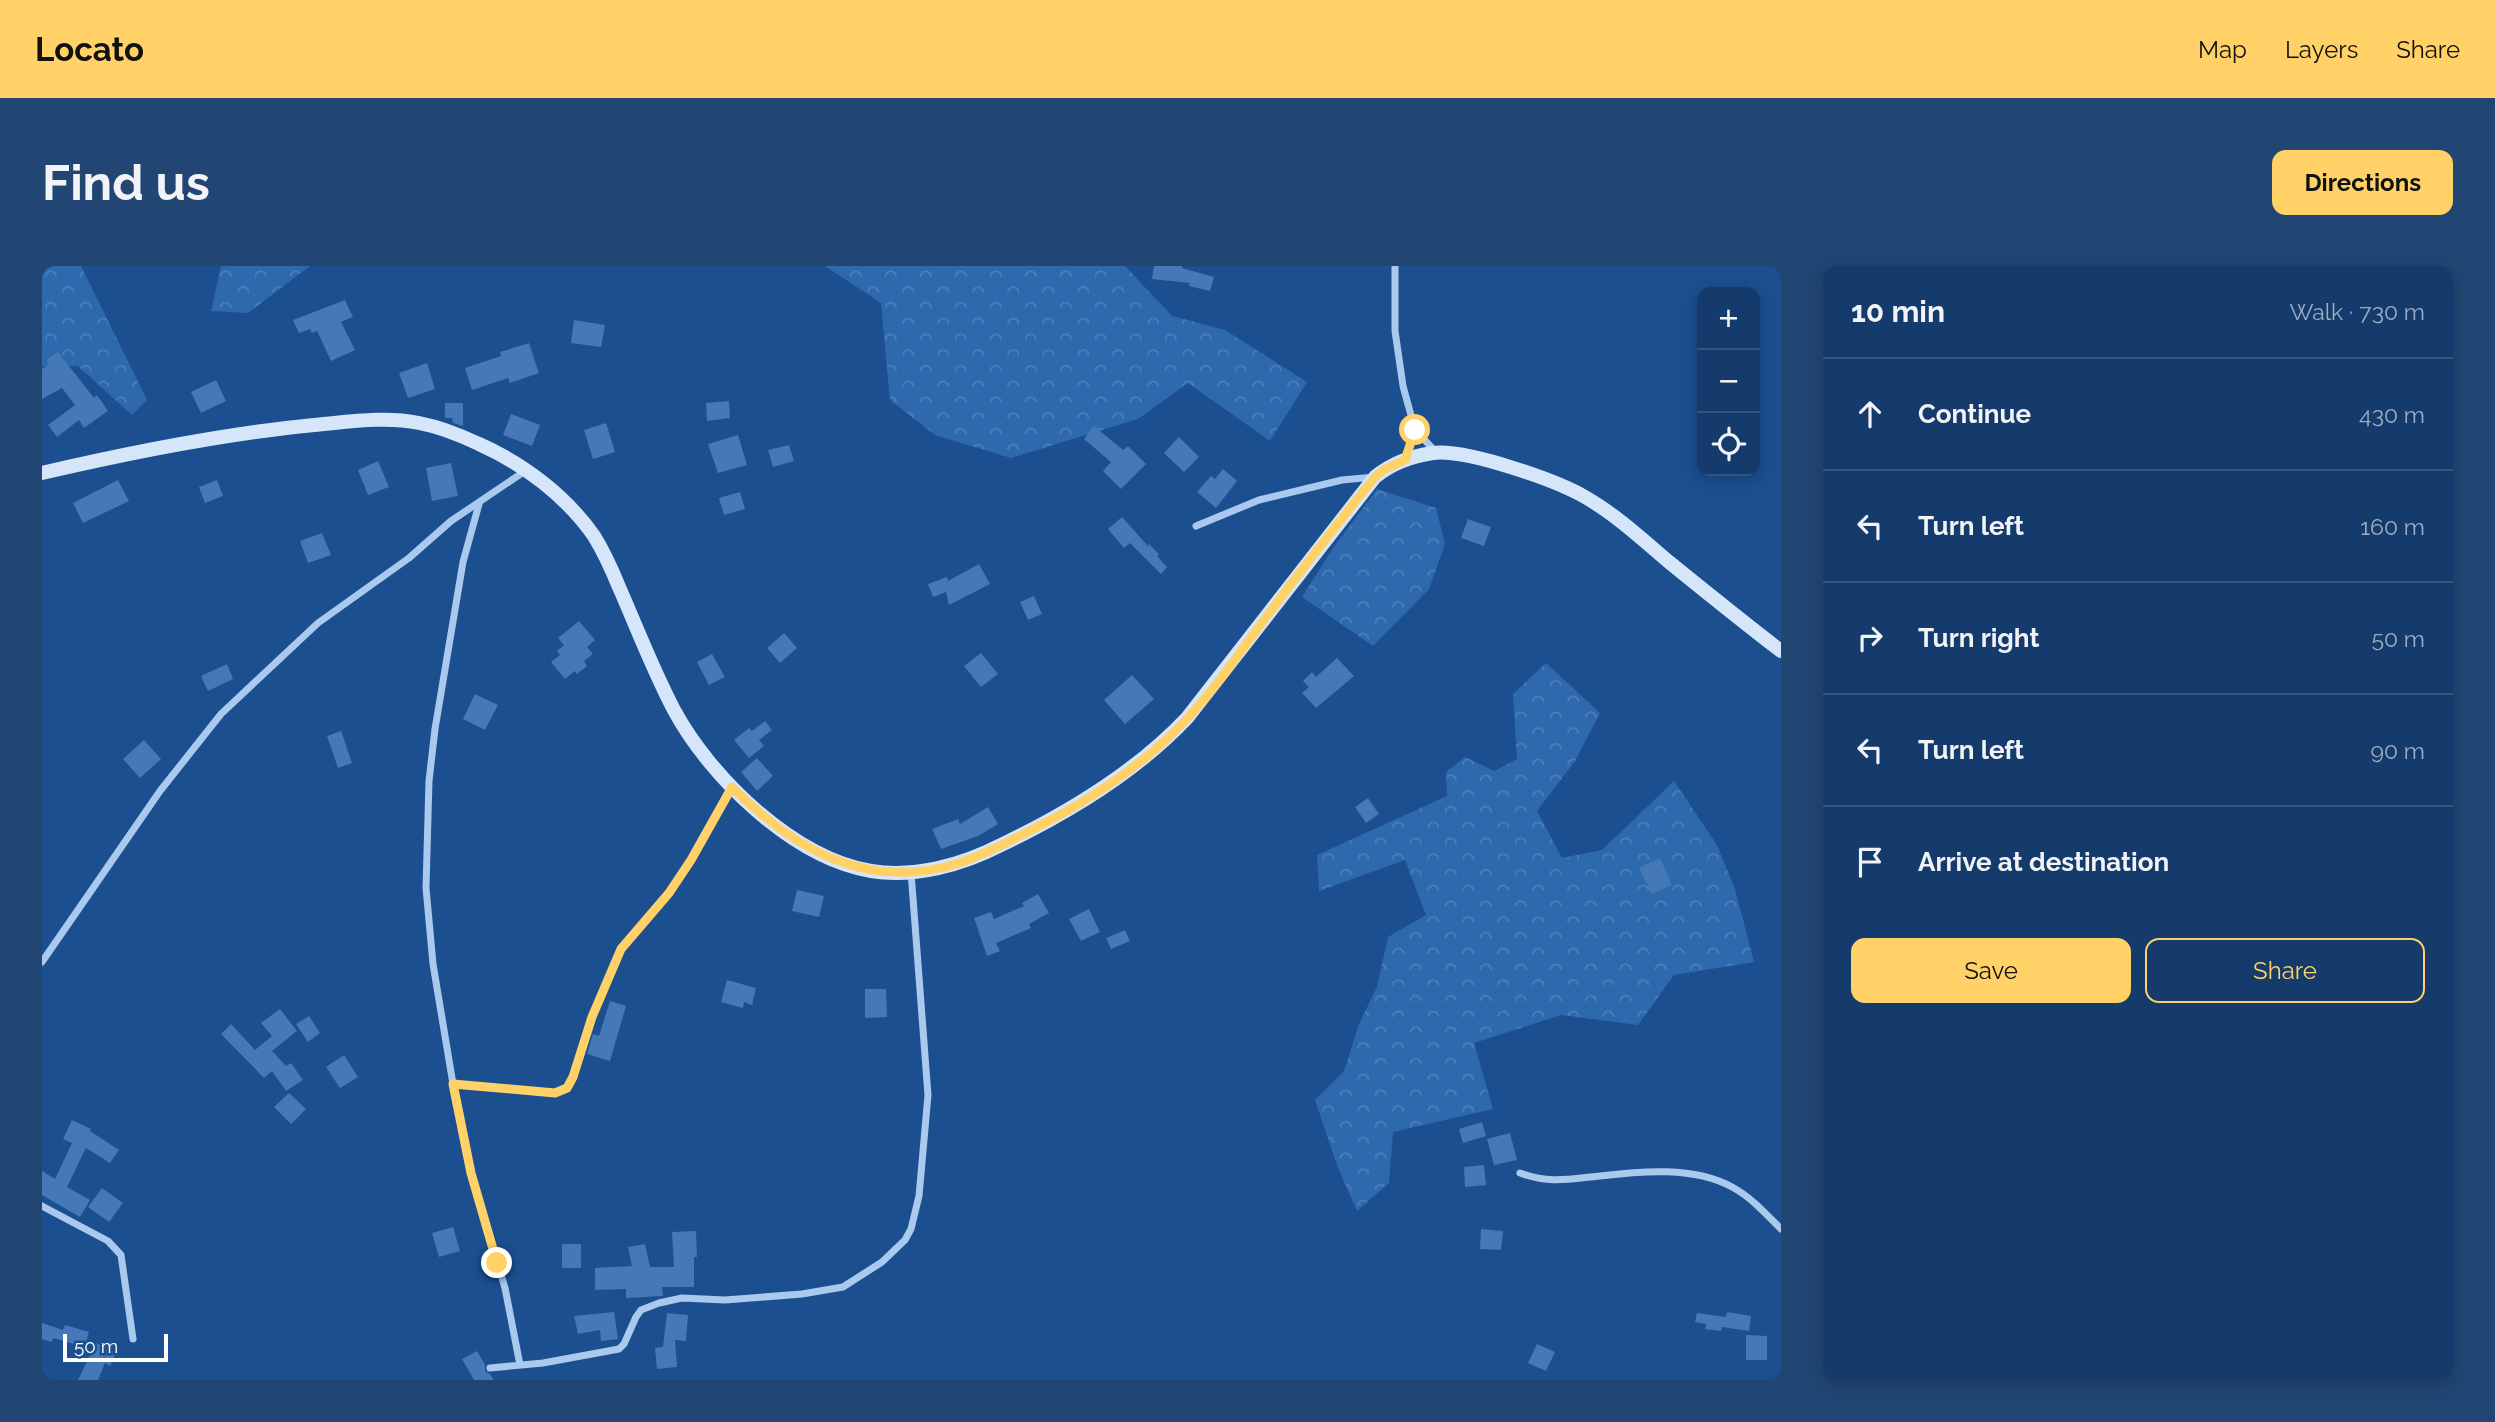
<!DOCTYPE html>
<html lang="en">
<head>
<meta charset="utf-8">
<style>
	:root { --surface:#143b6b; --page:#214673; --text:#f1f3f6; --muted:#9dadc1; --line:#33557e; --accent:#ffd166 }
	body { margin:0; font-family:Raleway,sans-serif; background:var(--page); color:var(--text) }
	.controls { position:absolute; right:21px; top:21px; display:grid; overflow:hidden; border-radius:14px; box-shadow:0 4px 18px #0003 }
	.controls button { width:63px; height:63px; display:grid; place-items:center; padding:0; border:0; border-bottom:2px solid var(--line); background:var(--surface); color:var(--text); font:35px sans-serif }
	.scale { position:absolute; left:21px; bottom:18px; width:105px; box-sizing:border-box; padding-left:7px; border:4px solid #fff; border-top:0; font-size:19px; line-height:24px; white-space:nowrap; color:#fff; -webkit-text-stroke:5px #1b4f8f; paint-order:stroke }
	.stop { position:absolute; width:21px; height:21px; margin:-16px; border:5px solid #ffd166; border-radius:50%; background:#fff }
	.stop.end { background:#ffd166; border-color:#fff; box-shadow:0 2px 7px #0008 }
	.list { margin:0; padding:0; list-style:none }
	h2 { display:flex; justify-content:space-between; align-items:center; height:91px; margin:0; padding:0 28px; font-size:30px }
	h2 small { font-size:23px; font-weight:400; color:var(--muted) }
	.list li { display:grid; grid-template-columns:46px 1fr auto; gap:21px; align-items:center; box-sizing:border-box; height:112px; padding:0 28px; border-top:2px solid var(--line) }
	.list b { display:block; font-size:26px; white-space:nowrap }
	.list em { font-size:23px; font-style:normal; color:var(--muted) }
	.actions { display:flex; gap:14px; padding:21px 28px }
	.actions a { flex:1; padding:16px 0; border:2px solid var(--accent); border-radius:14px; text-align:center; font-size:24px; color:var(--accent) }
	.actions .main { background:var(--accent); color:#111 }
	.icon { flex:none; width:38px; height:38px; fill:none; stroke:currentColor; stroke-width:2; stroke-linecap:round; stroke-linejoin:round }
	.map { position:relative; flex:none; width:1739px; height:1114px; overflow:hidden; border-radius:14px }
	header { display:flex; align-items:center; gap:42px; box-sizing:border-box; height:98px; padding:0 35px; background:var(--accent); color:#111 }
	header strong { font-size:33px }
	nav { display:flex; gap:38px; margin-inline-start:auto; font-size:24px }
	.intro { display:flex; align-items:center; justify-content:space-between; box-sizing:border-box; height:168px; padding:0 42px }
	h1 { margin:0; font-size:49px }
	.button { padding:18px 32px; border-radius:14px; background:var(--accent); color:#111; font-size:24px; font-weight:700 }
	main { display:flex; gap:42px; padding:0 42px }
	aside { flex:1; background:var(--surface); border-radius:14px; box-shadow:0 4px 18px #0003 }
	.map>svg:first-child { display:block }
	.forest { fill:url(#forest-crowns) }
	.building { fill:#4478b7 }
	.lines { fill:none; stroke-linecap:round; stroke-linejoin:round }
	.street { stroke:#a9c9ee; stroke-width:7 }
	.secondary { stroke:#d6e6fa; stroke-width:14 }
	.route { stroke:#ffd166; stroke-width:9 }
</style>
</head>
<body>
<header>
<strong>Locato</strong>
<nav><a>Map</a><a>Layers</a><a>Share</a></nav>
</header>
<div class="intro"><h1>Find us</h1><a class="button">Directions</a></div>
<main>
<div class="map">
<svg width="1739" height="1114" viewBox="0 0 1739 1114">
	<defs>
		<pattern id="forest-crowns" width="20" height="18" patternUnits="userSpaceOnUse" patternTransform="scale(1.75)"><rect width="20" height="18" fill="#2e69ad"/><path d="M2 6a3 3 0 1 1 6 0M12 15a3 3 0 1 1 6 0" fill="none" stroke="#4d80b9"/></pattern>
	</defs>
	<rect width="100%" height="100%" fill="#1b4f8f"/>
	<path class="forest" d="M 0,0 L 39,0 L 105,134 L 90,149 L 36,100 L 0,101 Z
		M 179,0 L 268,0 L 206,47 L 169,45 Z
		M 783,0 L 1083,0 L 1130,50 L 1183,64 L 1265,116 L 1228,175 L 1146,117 L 1096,153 L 969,192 L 893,169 L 848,134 L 839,37 Z
		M 1335,223 L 1394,242 L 1403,278 L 1387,323 L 1331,380 L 1260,331 L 1291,282 Z
		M 1504,397 L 1558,447 L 1533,495 L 1495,545 L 1520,592 L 1560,584 L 1632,515 L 1675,579 L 1693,623 L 1712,696 L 1632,709 L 1596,759 L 1519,749 L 1432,777 L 1451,843 L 1351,866 L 1347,917 L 1315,945 L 1296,902 L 1273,834 L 1302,805 L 1317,758 L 1335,721 L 1346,671 L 1384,649 L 1363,594 L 1277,625 L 1275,589 L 1405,530 L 1404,506 L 1423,491 L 1452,505 L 1475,493 L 1471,428 Z"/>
	<path class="building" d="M 1112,0 L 1140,0 L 1140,2 L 1172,11 L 1168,25 L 1147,20 L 1148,17 L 1110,13 Z
		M 303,34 L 311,51 L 299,56 L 313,84 L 289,95 L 275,65 L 270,67 L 268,63 L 257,67 L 251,54 Z
		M 532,54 L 563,59 L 559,81 L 529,77 Z
		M 487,77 L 497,107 L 468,117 L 466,112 L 430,124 L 423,102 L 459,90 L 458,86 Z
		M 16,86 L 52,132 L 55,129 L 66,145 L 42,162 L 37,154 L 15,171 L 6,159 L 33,139 L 20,122 L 0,133 L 0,103 L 7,99 L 4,94 Z
		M 385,97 L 393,123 L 366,132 L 357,107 Z
		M 174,114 L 184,135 L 159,147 L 149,126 Z
		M 687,135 L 688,152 L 665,155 L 664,137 Z
		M 403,137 L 421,137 L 421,160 L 411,157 L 410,152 L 403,152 Z
		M 469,148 L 498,159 L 490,180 L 461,169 Z
		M 564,157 L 573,186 L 551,193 L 542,164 Z
		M 1052,160 L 1081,184 L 1086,180 L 1104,198 L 1079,223 L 1061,205 L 1069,196 L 1042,173 Z
		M 696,169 L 705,199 L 676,207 L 666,178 Z
		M 1137,171 L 1157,191 L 1142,206 L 1122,187 Z
		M 747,179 L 752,195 L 731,201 L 726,184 Z
		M 336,195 L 347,221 L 326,229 L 316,204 Z
		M 409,197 L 416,230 L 390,235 L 384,202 Z
		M 1181,203 L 1195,215 L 1174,242 L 1155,226 L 1169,210 L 1173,213 Z
		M 76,214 L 87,235 L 41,257 L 31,237 Z
		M 175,214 L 181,230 L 163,237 L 157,221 Z
		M 698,226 L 703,243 L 682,249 L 677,232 Z
		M 1080,251 L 1106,280 L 1107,278 L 1117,288 L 1115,290 L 1125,301 L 1119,308 L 1088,277 L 1082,282 L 1066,263 Z
		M 1426,253 L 1449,261 L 1442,280 L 1419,272 Z
		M 280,267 L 289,289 L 266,297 L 258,275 Z
		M 937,298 L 948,318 L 907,339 L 904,326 L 891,331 L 886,318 L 905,311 L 906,315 Z
		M 992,330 L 1000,348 L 986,354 L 978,336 Z
		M 537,355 L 553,374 L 545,381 L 551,388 L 542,395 L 545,400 L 535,408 L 533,405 L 523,413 L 509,396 L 518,389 L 515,385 L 522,379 L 516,372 Z
		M 742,367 L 755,382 L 738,397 L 725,382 Z
		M 939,387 L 956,408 L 939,421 L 922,400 Z
		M 670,388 L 683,411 L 667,419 L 655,396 Z
		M 1295,392 L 1312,410 L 1274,442 L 1260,427 L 1267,421 L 1261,415 L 1270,406 L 1274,411 Z
		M 185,398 L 191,413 L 166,425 L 159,410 Z
		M 1090,409 L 1112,433 L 1083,458 L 1062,434 Z
		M 433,428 L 456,439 L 443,464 L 421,453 Z
		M 723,455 L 730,464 L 717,474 L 722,480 L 707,492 L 692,474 L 707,462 L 710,465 Z
		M 299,465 L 310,497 L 296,502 L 285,470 Z
		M 102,474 L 119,493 L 98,512 L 81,493 Z
		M 715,492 L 731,510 L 715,525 L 699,506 Z
		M 1326,532 L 1337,548 L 1324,557 L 1313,541 Z
		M 946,541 L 956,558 L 936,570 L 899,583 L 890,563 L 916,553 L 918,558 Z
		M 1618,592 L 1630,619 L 1610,628 L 1597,602 Z
		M 755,624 L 782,630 L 777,651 L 750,645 Z
		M 996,628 L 1007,647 L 987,658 L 989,662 L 954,677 L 958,685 L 945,690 L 932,652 L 949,646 L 952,653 L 982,640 L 980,637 Z
		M 1047,643 L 1058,666 L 1039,675 L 1027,653 Z
		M 1083,664 L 1088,675 L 1069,683 L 1064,672 Z
		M 685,714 L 714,722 L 710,739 L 702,736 L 701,742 L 679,736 Z
		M 823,723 L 844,723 L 845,751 L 823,752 Z
		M 568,735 L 584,740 L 568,795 L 545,788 L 551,768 L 557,770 Z
		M 238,743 L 255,765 L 230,785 L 244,800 L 249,797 L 261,814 L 244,825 L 230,805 L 222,812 L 179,768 L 189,758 L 213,784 L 230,770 L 219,757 Z
		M 267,750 L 278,767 L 266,776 L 254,758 Z
		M 302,789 L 316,811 L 298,822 L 284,801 Z
		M 247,827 L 264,843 L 249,858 L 232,841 Z
		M 30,854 L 49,863 L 48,865 L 77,884 L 68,897 L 44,882 L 25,921 L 48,934 L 38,951 L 0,929 L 0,905 L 13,913 L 30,877 L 21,873 Z
		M 1440,856 L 1444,870 L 1421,877 L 1417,863 Z
		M 1468,867 L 1475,894 L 1452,899 L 1445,873 Z
		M 1442,899 L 1444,919 L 1423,921 L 1422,901 Z
		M 60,922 L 81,937 L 67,956 L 46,941 Z
		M 411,961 L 418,985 L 397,991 L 390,967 Z
		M 1439,963 L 1461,965 L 1459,984 L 1438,983 Z
		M 654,965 L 655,991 L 652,991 L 652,1021 L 620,1021 L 621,1030 L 584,1032 L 584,1023 L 553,1024 L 553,1002 L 590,1000 L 586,981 L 603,978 L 608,1001 L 632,1001 L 630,966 Z
		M 520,978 L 539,978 L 539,1002 L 520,1002 Z
		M 572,1046 L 576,1073 L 559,1075 L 558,1064 L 536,1068 L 532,1050 Z
		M 1685,1046 L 1709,1050 L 1707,1065 L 1680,1061 L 1679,1065 L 1663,1063 L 1664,1058 L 1653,1056 L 1655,1047 L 1684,1051 Z
		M 625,1047 L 646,1049 L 644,1075 L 633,1074 L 635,1101 L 615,1103 L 613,1082 L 621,1081 Z
		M 0,1057 L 21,1064 L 23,1059 L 47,1066 L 43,1081 L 11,1072 L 10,1076 L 0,1073 Z
		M 1704,1069 L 1725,1070 L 1725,1094 L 1704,1094 Z
		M 54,1077 L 74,1087 L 68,1100 L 63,1097 L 56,1114 L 36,1114 Z
		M 1495,1078 L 1513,1086 L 1504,1105 L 1486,1097 Z
		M 435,1085 L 443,1099 L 443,1105 L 448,1108 L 452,1114 L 432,1114 L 420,1093 Z"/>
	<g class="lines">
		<path class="street" d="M 1353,0 L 1353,65 L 1361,120 L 1373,164 L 1393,185
			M 1363,193 L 1373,164
			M 437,238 L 421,296 L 393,463 L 387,515 L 384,622 L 391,698 L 411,818 L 429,907 L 463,1022 L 478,1099
			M 1154,260 L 1217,234 L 1300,214 L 1332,211
			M 0,696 L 118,525 L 179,448 L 276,357 L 367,292 L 409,255 L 483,205
			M 411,818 L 513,827 L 525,822 L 531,812 L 550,751 L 579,683 L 627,627 L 649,594 L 689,522
			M 1478,907 C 1508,918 1527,913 1558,910 C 1599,905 1652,900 1690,921 C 1709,931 1724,948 1739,963
			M 0,940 L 66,975 L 79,989 L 91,1073
			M 448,1102 L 501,1097 L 577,1083 L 582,1078 L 594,1051 L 599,1044 L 617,1037 L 640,1032 L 683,1034 L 760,1028 L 801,1021 L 840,996 L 863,974 L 869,963 L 877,930 L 886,829 L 869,606"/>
		<path class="secondary" d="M 0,207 C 90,186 179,168 272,159 C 306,156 343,150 377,157 C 398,161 418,169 437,178 C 482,198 524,230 552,270 C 562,286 570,304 577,321 C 595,362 611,404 632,444 C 668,511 751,592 829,605 C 873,612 920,599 959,579 C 1026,547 1093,507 1145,452 L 1333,211 C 1350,197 1370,190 1391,187 C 1425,183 1513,214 1543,231 C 1573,248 1600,273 1627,296 C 1664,326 1701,356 1739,385"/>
	</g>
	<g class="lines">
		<path class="route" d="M 455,997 L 429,907 L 411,818 L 513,827 L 525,822 L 531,811 L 550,751 L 579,683 L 627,627 L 649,594 L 690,521 C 752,584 827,626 917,597 C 946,587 972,573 999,559 C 1044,536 1097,501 1133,465 C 1166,433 1192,394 1219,358 C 1256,308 1294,259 1333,211 L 1343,203 L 1363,194 L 1373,164"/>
	</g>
</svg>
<div class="controls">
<button>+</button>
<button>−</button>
<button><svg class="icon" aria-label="locate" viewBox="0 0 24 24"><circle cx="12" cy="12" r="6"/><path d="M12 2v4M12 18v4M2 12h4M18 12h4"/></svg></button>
</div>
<div class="scale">50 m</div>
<div class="stop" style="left:1373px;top:164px"></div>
<div class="stop end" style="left:455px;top:997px"></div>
</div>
<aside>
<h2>10 min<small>Walk · 730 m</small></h2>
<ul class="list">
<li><svg class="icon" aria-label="ahead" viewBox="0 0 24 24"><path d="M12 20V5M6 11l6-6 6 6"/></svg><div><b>Continue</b></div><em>430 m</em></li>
<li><svg class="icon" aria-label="left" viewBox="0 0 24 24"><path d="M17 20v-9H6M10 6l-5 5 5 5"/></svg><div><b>Turn left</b></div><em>160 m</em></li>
<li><svg class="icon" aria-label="right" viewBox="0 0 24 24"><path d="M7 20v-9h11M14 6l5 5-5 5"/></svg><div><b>Turn right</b></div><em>50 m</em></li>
<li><svg class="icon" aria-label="left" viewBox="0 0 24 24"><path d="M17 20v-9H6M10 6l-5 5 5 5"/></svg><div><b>Turn left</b></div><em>90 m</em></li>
<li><svg class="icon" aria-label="arrive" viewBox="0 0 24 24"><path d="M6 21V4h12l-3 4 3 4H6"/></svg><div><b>Arrive at destination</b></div></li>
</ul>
<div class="actions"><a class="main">Save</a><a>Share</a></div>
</aside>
</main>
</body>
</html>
